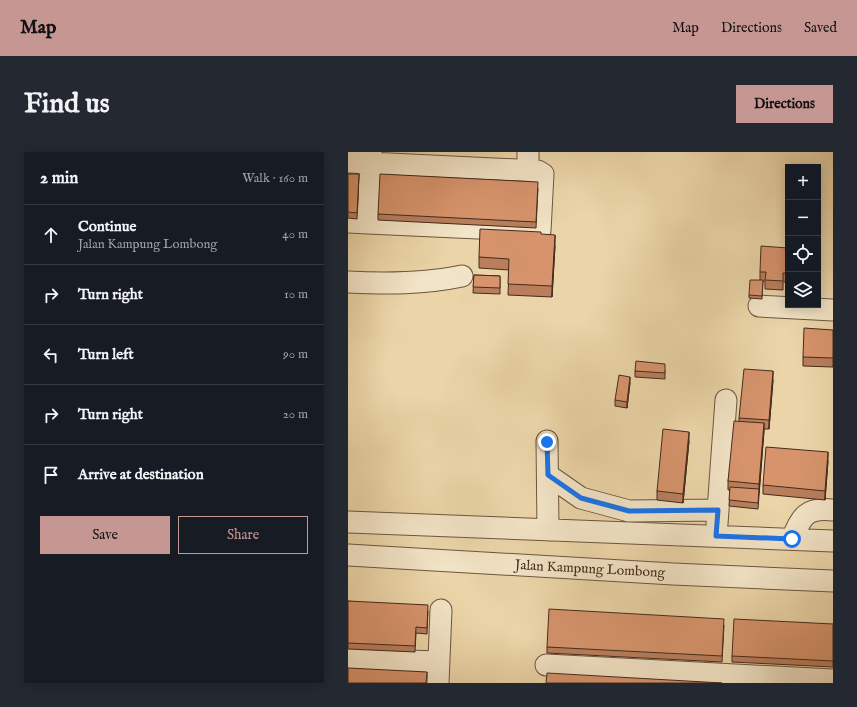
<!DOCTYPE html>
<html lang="en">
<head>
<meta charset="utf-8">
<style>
	:root { --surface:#171b24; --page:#242831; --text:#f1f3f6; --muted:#9ea1a6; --line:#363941; --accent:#c59692 }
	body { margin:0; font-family:"IM FELL English",serif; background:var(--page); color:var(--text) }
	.controls { position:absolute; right:12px; top:12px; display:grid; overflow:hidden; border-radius:0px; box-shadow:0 2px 10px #0003 }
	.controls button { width:36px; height:36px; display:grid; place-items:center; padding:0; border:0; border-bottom:1px solid var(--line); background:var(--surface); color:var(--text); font:20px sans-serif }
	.stop { position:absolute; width:12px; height:12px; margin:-9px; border:3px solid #1a73e8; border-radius:50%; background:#fff }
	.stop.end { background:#1a73e8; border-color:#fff; box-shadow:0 1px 4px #0008 }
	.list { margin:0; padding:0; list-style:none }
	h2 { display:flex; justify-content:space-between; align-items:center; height:52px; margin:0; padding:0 16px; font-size:17px }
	h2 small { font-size:13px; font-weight:400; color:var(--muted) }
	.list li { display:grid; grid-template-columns:26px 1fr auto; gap:12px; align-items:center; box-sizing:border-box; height:60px; padding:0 16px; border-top:1px solid var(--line) }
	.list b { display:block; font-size:15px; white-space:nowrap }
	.list p { margin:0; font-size:13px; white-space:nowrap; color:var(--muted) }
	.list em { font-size:13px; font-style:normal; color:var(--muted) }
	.actions { display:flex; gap:8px; padding:12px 16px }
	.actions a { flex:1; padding:9px 0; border:1px solid var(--accent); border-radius:0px; text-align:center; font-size:14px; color:var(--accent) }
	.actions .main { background:var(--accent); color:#111 }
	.icon { flex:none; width:22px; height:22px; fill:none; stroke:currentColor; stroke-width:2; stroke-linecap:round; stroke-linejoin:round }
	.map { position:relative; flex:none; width:485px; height:531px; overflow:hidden; border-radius:0px }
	header { display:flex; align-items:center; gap:24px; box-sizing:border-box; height:56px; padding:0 20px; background:var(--accent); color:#111 }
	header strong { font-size:19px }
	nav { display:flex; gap:22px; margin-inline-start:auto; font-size:14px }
	.intro { display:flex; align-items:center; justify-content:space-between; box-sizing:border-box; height:96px; padding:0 24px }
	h1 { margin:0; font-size:28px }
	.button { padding:10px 18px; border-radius:0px; background:var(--accent); color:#111; font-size:14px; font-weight:700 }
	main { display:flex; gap:24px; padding:0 24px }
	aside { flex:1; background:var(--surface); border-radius:0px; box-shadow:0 2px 10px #0003 }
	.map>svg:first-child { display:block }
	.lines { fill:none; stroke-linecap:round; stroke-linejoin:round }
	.minor-casing { stroke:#6e5541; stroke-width:23 }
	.minor { stroke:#f2e4c6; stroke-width:21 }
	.wall { fill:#b97f5d; stroke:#452a1f }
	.shaded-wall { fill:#96684c; stroke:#452a1f }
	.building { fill:#d7946c; stroke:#452a1f }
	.route { stroke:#1a73e8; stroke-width:5 }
	.labels { text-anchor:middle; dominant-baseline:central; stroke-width:3; stroke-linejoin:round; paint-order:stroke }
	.street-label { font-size:14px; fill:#452a1f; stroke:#f2e4c6 }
</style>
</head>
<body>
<header>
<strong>Map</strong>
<nav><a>Map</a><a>Directions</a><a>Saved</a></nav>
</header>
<div class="intro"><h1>Find us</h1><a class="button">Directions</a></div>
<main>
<aside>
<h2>2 min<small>Walk · 160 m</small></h2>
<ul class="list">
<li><svg class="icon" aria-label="ahead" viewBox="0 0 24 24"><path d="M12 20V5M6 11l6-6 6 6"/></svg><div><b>Continue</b><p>Jalan Kampung Lombong</p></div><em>40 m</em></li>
<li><svg class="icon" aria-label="right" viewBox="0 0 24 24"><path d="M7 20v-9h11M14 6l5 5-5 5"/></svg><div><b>Turn right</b></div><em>10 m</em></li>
<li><svg class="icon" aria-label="left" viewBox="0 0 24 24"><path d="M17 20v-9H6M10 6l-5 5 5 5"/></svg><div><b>Turn left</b></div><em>90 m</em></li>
<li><svg class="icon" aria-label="right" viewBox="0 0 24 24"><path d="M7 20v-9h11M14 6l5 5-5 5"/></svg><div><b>Turn right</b></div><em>20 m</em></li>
<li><svg class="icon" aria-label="arrive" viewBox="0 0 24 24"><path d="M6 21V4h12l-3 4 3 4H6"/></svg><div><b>Arrive at destination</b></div></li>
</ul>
<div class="actions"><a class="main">Save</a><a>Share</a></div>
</aside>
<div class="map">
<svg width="485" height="531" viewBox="0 0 485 531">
	<rect width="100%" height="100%" fill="#ebd5a8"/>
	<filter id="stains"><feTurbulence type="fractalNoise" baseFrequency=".005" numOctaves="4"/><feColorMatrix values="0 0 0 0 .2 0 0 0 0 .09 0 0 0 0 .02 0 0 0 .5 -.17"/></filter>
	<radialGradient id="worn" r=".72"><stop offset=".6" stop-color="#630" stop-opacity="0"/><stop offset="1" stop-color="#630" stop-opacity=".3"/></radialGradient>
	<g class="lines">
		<g class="minor-casing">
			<path id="minor" d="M 0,10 L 190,19 L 195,22 L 192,79 L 20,71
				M 180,18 L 180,0
				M 0,70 L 20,71 L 23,0
				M 0,130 C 39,132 76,132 114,124
				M 411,154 L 485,158
				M 199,289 L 200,378
				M 200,323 L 233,346 L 281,359 L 370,358
				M 0,370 L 485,389
				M 369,372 L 378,248
				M 444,387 C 454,364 458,355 485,358
				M 0,403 L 325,422 L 485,429
				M 0,507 L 91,510
				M 198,513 L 485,528
				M 90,531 L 93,458"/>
		</g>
		<use href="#minor" class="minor"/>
	</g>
	<path class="wall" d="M 0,22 L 11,22 L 9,67 L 0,66 Z
		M 190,36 L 188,76 L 30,68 L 30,62 Z
		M 207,94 L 204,145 L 160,143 L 161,118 L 131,116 L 131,105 Z
		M 440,96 L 440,142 L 439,142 L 439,130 L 435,130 L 435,138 L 417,137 L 417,129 L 415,129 L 414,147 L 401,146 L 401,143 L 412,128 L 412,120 Z
		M 126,123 L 152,124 L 152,142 L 125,141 Z
		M 485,178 L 485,215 L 455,214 L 455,205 Z
		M 317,218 L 317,227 L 287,225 L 287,219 Z
		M 425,228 L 421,277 L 416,277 L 410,357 L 381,354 L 382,338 L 380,338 L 380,329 L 391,269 L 391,266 Z
		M 282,231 L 279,256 L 267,254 L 267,248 Z
		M 341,289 L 335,351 L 309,348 L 309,339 Z
		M 480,309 L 477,348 L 415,342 L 415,333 Z
		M 0,449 L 80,459 L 79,482 L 68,481 L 67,500 L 0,497 Z
		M 485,472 L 485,515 L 384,510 L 384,504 Z
		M 376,473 L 374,510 L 199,501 L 199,495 Z"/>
	<path class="shaded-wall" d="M 207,83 L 207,94 L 204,145 L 204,134 Z
		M 425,219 L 425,228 L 421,277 L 421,268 Z
		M 282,225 L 282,231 L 279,256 L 279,250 Z
		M 416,271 L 416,280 L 411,341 L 411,332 Z
		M 341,280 L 341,289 L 335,351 L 335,342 Z
		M 480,300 L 480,309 L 477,348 L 477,339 Z"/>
	<path class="building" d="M 0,22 L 11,22 L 9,61 L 0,60 Z
		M 32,22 L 190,30 L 188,70 L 30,62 Z
		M 132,77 L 193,80 L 193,82 L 207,83 L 204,134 L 160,132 L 161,107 L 131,105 Z
		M 413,94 L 440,96 L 440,133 L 439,133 L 439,121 L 435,121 L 435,129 L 417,128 L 418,120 L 412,120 Z
		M 126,123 L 152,124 L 152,136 L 125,135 Z
		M 402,128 L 415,128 L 414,144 L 401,143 Z
		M 456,176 L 485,178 L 485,206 L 455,205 Z
		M 288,209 L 317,212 L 317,221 L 287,219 Z
		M 396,217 L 425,219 L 421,268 L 391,266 Z
		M 271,223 L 282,225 L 279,250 L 267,248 Z
		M 386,269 L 416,271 L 411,332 L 380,329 Z
		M 315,277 L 341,280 L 335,342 L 309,339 Z
		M 418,295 L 480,300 L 477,339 L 415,333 Z
		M 382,335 L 411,337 L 410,351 L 381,348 Z
		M 0,449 L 80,453 L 79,476 L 68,475 L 67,494 L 0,491 Z
		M 201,457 L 376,467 L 374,504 L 199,495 Z
		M 386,467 L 485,472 L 485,509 L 384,504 Z
		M 0,516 L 79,520 L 78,531 L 0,531 Z
		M 199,521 L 374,531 L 198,531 Z"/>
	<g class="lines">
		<path class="route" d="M 199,290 L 200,323 L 233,346 L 281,359 L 370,358 L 368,384 L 444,387"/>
	</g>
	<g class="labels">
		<g class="street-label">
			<text transform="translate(242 417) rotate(3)">Jalan Kampung Lombong</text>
		</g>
	</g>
	<rect width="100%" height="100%" filter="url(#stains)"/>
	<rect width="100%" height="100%" fill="url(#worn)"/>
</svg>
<div class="controls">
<button>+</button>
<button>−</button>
<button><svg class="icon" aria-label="locate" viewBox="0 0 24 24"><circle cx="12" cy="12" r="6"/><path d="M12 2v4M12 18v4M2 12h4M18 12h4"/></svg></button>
<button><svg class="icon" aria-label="layers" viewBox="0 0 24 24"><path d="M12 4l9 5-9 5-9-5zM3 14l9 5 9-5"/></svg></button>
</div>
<div class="stop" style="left:444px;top:387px"></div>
<div class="stop end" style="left:199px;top:290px"></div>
</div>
</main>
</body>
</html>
